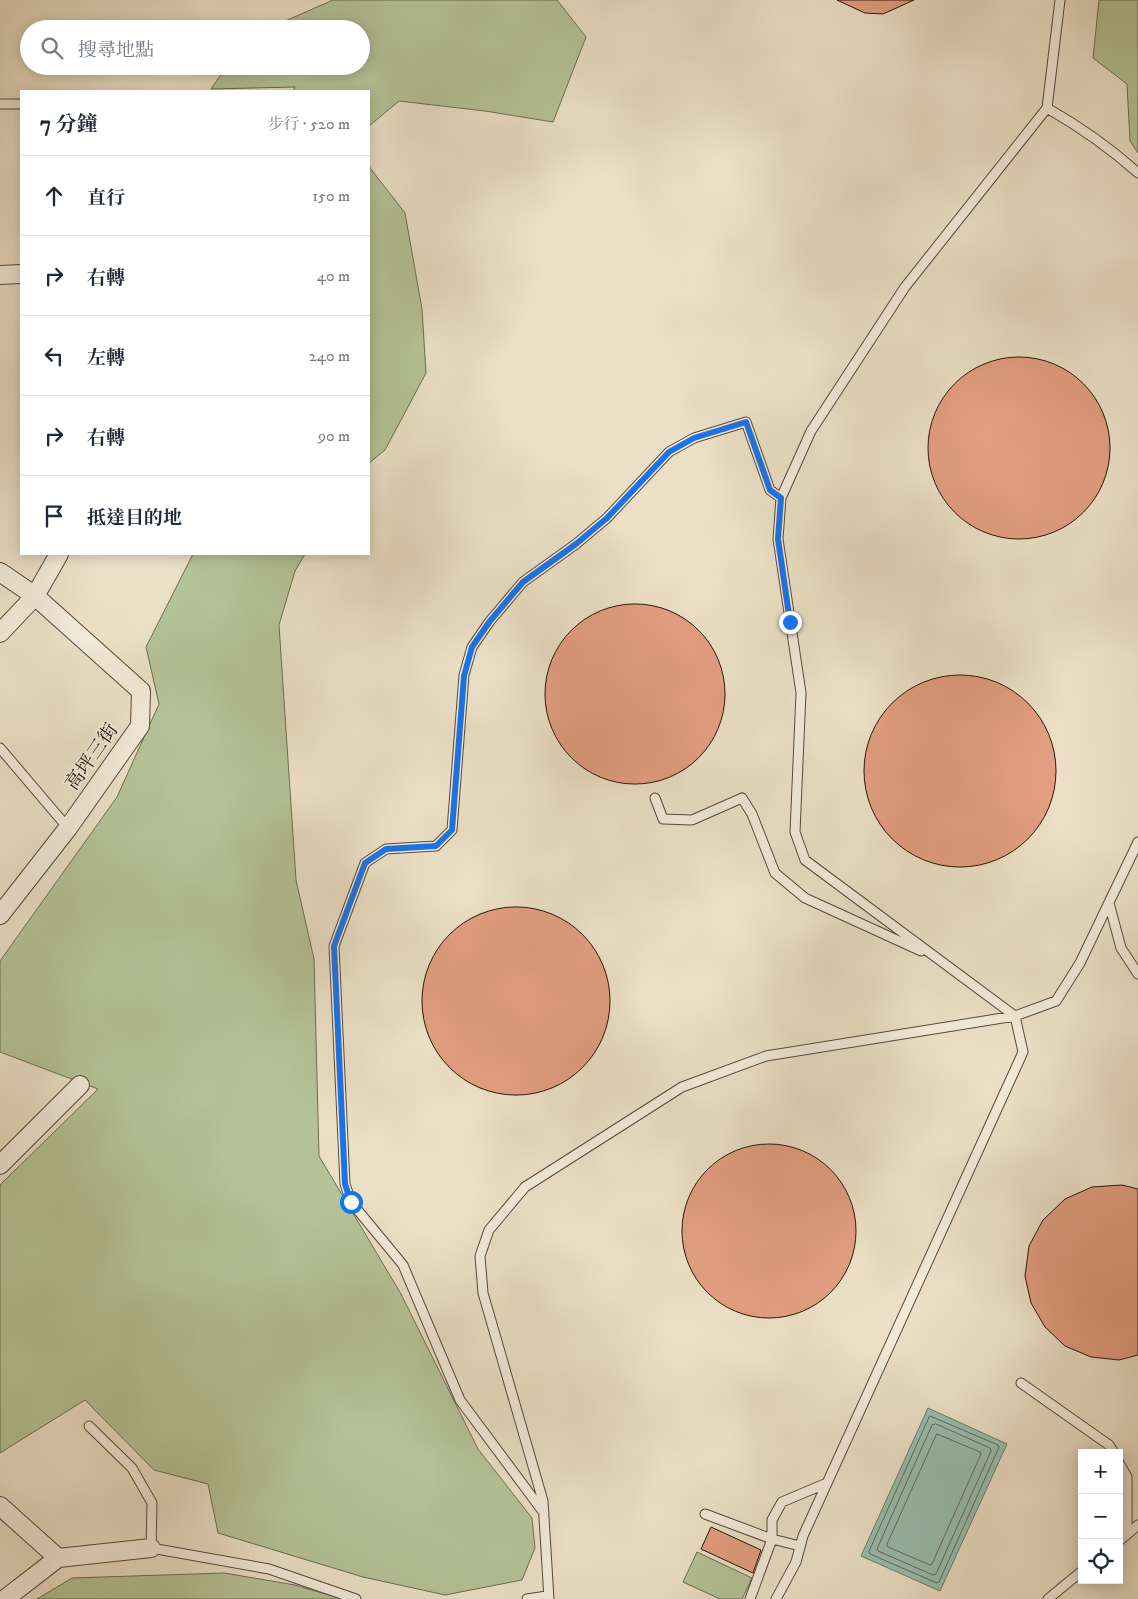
<!DOCTYPE html>
<html lang="zh-TW">
<head>
<meta charset="utf-8">
<style>
	:root { --surface:#fff; --page:#f6f6f7; --text:#1f2937; --muted:#747a83; --line:#e0e1e3 }
	body { margin:0; font-family:"IM FELL DW Pica","Noto Serif TC",serif; background:var(--page); color:var(--text) }
	.controls { position:absolute; right:15px; bottom:15px; display:grid; overflow:hidden; border-radius:0px; box-shadow:0 2px 12px #0003 }
	.controls button { width:45px; height:45px; display:grid; place-items:center; padding:0; border:0; border-bottom:1px solid var(--line); background:var(--surface); color:var(--text); font:25px sans-serif }
	.stop { position:absolute; width:15px; height:15px; margin:-11px; border:4px solid #1a73e8; border-radius:50%; background:#fff }
	.stop.end { background:#1a73e8; border-color:#fff; box-shadow:0 1px 5px #0008 }
	.list { margin:0; padding:0; list-style:none }
	h2 { display:flex; justify-content:space-between; align-items:center; height:65px; margin:0; padding:0 20px; font-size:21px }
	h2 small { font-size:16px; font-weight:400; color:var(--muted) }
	.list li { display:grid; grid-template-columns:32px 1fr auto; gap:15px; align-items:center; box-sizing:border-box; height:80px; padding:0 20px; border-top:1px solid var(--line) }
	.list b { display:block; font-size:19px; white-space:nowrap }
	.list em { font-size:16px; font-style:normal; color:var(--muted) }
	.icon { flex:none; width:28px; height:28px; fill:none; stroke:currentColor; stroke-width:2; stroke-linecap:round; stroke-linejoin:round }
	.map { position:relative; flex:none; width:1138px; height:1599px; overflow:hidden }
	.search { position:absolute; background:var(--surface); box-shadow:0 2px 12px #0003; left:20px; top:20px; width:350px; height:55px; display:flex; align-items:center; gap:12px; box-sizing:border-box; padding:0 18px; border-radius:28px; color:var(--muted); font-size:19px }
	.panel { position:absolute; background:var(--surface); box-shadow:0 2px 12px #0003; left:20px; top:90px; width:350px; height:465px; border-radius:0px }
	.map>svg:first-child { display:block }
	.green { fill:#b4c397; stroke:#6d6c52 }
	.water { fill:#99beb0; stroke:#6b7a6f }
	.lines { fill:none; stroke-linecap:round; stroke-linejoin:round }
	.shore { stroke:#606a5e; stroke-width:1 }
	.building { fill:#e39e81; stroke:#26150d }
	.service-casing { stroke:#57483b; stroke-width:11 }
	.minor-casing { stroke:#57483b; stroke-width:20 }
	.service { stroke:#f2ebda; stroke-width:9 }
	.minor { stroke:#f2ebda; stroke-width:18 }
	.route { stroke:#1a73e8; stroke-width:6 }
	.labels { text-anchor:middle; dominant-baseline:central; stroke-width:4; stroke-linejoin:round; paint-order:stroke }
	.street-label { font-size:19px; fill:#26150d; stroke:#f2ebda }
</style>
</head>
<body>
<div class="map">
<svg width="1138" height="1599" viewBox="0 0 1138 1599">
	<rect width="100%" height="100%" fill="#ebe0c6"/>
	<filter id="stains"><feTurbulence type="fractalNoise" baseFrequency=".004" numOctaves="4"/><feColorMatrix values="0 0 0 0 .2 0 0 0 0 .09 0 0 0 0 .02 0 0 0 .5 -.17"/></filter>
	<radialGradient id="worn" r=".72"><stop offset=".6" stop-color="#630" stop-opacity="0"/><stop offset="1" stop-color="#630" stop-opacity=".3"/></radialGradient>
	<path class="green" d="M 333,0 L 557,0 L 586,37 L 553,122 L 485,111 L 399,101 L 369,126 L 369,91 L 293,91 L 295,87 L 211,89 L 227,66 L 361,66 L 361,29 L 267,29 Z
		M 1099,0 L 1138,0 L 1138,153 L 1130,141 L 1127,84 L 1093,58 Z
		M 369,161 L 370,168 L 405,213 L 422,309 L 426,373 L 385,450 L 369,463 Z
		M 193,554 L 305,554 L 295,571 L 279,625 L 296,880 L 314,959 L 319,1156 L 401,1294 L 478,1449 L 532,1518 L 535,1548 L 522,1580 L 445,1595 L 363,1577 L 218,1533 L 208,1484 L 154,1470 L 85,1400 L 0,1453 L 0,1185 L 98,1089 L 0,1052 L 0,961 L 117,797 L 159,704 L 146,647 Z
		M 697,1552 L 752,1578 L 742,1599 L 720,1599 L 683,1582 Z
		M 224,1573 L 295,1585 L 342,1599 L 37,1599 L 72,1578 Z"/>
	<path class="water" d="M 928,1408 L 1007,1444 L 940,1591 L 861,1556 Z"/>
	<g class="lines">
		<path class="shore" d="M 930,1416 L 998,1445 L 999,1447 L 939,1582 L 937,1583 L 870,1554 L 869,1552 Z
			M 936,1424 L 990,1448 L 991,1451 L 936,1574 L 933,1575 L 878,1551 L 877,1549 L 932,1425 Z
			M 937,1434 L 980,1452 L 981,1454 L 932,1564 L 930,1565 L 888,1547 L 887,1545 Z"/>
	</g>
	<path class="building" d="M 837,0 L 914,0 L 883,14 L 865,13 Z
		M928 448a91 91 0 1 1 182 0a91 91 0 1 1-182 0Z
		M545 694a90 90 0 1 1 180 0a90 90 0 1 1-180 0Z
		M864 771a96 96 0 1 1 192 0a96 96 0 1 1-192 0Z
		M422 1001a94 94 0 1 1 188 0a94 94 0 1 1-188 0Z
		M682 1231a87 87 0 1 1 174 0a87 87 0 1 1-174 0Z
		M 1122,1185 L 1138,1189 L 1138,1355 L 1119,1360 L 1091,1357 L 1065,1346 L 1045,1327 L 1031,1303 L 1025,1276 L 1029,1246 L 1043,1220 L 1065,1199 L 1092,1187 Z
		M 711,1527 L 761,1550 L 753,1573 L 701,1549 Z"/>
	<g class="lines">
		<g class="service-casing">
			<path id="service" d="M 1060,0 L 1047,108 L 905,287 L 811,431 L 781,498 L 778,539 L 801,693 L 795,832 L 805,860 L 1015,1016 L 1056,1001 L 1080,963 L 1138,842
				M 0,104 L 21,104
				M 1047,108 C 1082,128 1108,146 1138,173
				M 0,748 L 68,828
				M 655,798 L 663,819 L 692,820 L 742,798 L 752,814 L 775,873 L 805,898 L 921,951
				M 1109,903 L 1121,948 L 1138,974
				M 1021,1383 L 1109,1445 L 1114,1453
				M 89,1426 L 132,1468 L 152,1503 L 151,1548 L 269,1569 L 356,1599
				M 1119,1463 L 1127,1477 L 1127,1534
				M 544,1513 L 460,1400 L 403,1265 L 351,1202 L 345,1184 L 334,946 L 365,863 L 386,849 L 436,846 L 452,830 L 464,675 L 472,647 L 490,621 L 523,582 L 576,544 L 607,518 L 669,452 L 694,438 L 746,422 L 770,490 L 781,498
				M 705,1514 L 772,1539 L 750,1599
				M 1119,1541 L 1138,1525
				M 800,1546 L 772,1539 L 772,1520 L 782,1502 L 827,1483
				M 527,1599 L 547,1596
				M 549,1599 L 543,1501 L 483,1293 L 480,1256 L 489,1230 L 525,1187 L 682,1087 L 766,1056 L 1015,1016 L 1023,1052 L 803,1536 L 796,1562 L 776,1599
				M 1048,1599 L 1082,1571"/>
		</g>
		<g class="minor-casing">
			<path id="minor" d="M 0,275 L 21,274
				M 0,572 L 35,596 L 141,691 L 140,726 L 68,828 L 0,915
				M 0,633 L 35,596 L 59,554
				M 0,1165 L 80,1085
				M 0,1506 L 58,1558
				M 58,1558 L 151,1548
				M 5,1599 L 58,1558"/>
		</g>
		<use href="#service" class="service"/>
		<use href="#minor" class="minor"/>
	</g>
	<g class="lines">
		<path class="route" d="M 351,1202 L 345,1184 L 334,946 L 365,863 L 386,849 L 436,846 L 452,830 L 464,676 L 472,647 L 490,621 L 523,582 L 576,544 L 607,518 L 669,452 L 694,438 L 746,422 L 770,490 L 781,498 L 778,539 L 790,622"/>
	</g>
	<g class="labels">
		<g class="street-label">
			<text transform="translate(92 757) rotate(-55)">高坪三街</text>
		</g>
	</g>
	<rect width="100%" height="100%" filter="url(#stains)"/>
	<rect width="100%" height="100%" fill="url(#worn)"/>
</svg>
<div class="controls">
<button>+</button>
<button>−</button>
<button><svg class="icon" aria-label="locate" viewBox="0 0 24 24"><circle cx="12" cy="12" r="6"/><path d="M12 2v4M12 18v4M2 12h4M18 12h4"/></svg></button>
</div>
<div class="stop" style="left:351px;top:1202px"></div>
<div class="stop end" style="left:790px;top:622px"></div>
<div class="search"><svg class="icon" aria-label="search" viewBox="0 0 24 24"><circle cx="10" cy="10" r="6"/><path d="M15 15l6 6"/></svg>搜尋地點</div>
<section class="panel">
<h2>7 分鐘<small>步行 · 520 m</small></h2>
<ul class="list">
<li><svg class="icon" aria-label="ahead" viewBox="0 0 24 24"><path d="M12 20V5M6 11l6-6 6 6"/></svg><div><b>直行</b></div><em>150 m</em></li>
<li><svg class="icon" aria-label="right" viewBox="0 0 24 24"><path d="M7 20v-9h11M14 6l5 5-5 5"/></svg><div><b>右轉</b></div><em>40 m</em></li>
<li><svg class="icon" aria-label="left" viewBox="0 0 24 24"><path d="M17 20v-9H6M10 6l-5 5 5 5"/></svg><div><b>左轉</b></div><em>240 m</em></li>
<li><svg class="icon" aria-label="right" viewBox="0 0 24 24"><path d="M7 20v-9h11M14 6l5 5-5 5"/></svg><div><b>右轉</b></div><em>90 m</em></li>
<li><svg class="icon" aria-label="arrive" viewBox="0 0 24 24"><path d="M6 21V4h12l-3 4 3 4H6"/></svg><div><b>抵達目的地</b></div></li>
</ul>
</section>
</div>
</body>
</html>
